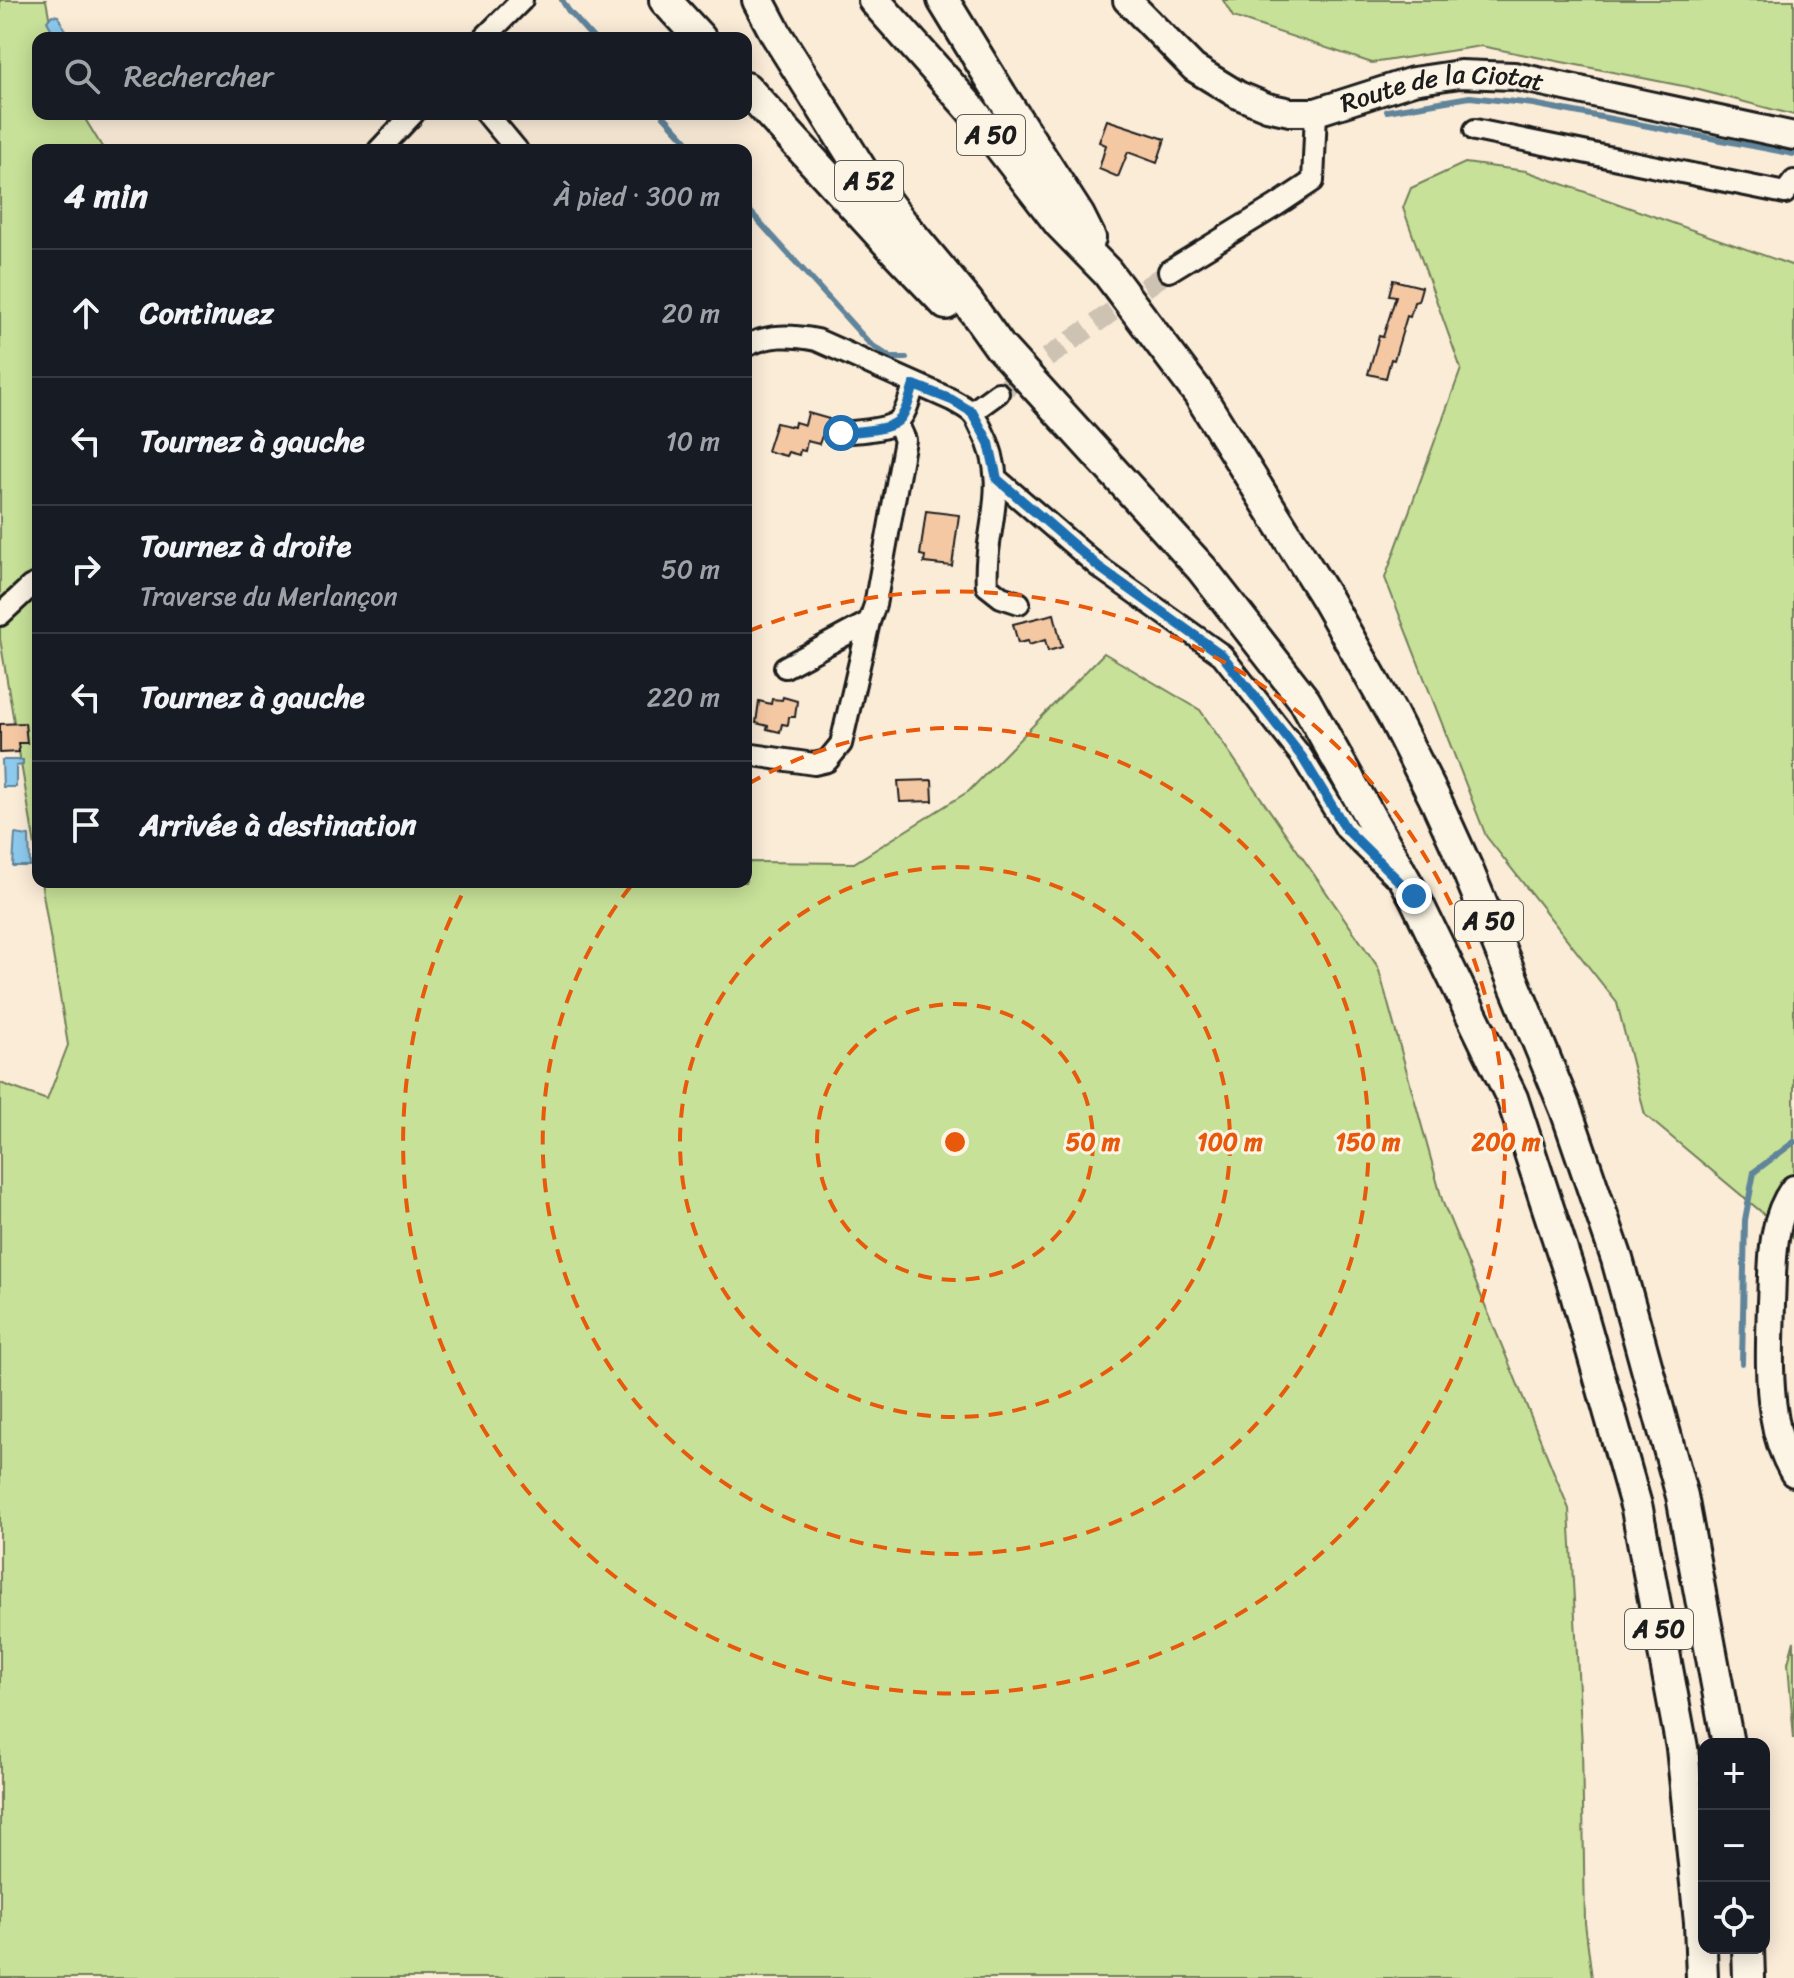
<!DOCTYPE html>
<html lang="fr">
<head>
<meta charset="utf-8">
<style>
	:root { --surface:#171b24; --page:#20242c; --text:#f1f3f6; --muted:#9ea1a6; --line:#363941 }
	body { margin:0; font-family:Sriracha,sans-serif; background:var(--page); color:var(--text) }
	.controls { position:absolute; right:24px; bottom:24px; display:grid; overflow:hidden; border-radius:16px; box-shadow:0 4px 20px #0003 }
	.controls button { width:72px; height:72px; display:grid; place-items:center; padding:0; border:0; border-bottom:2px solid var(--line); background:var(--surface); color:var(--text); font:40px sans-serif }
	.stop { position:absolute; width:24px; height:24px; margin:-18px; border:6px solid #1f6fb2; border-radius:50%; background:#fff }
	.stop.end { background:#1f6fb2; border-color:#fff; box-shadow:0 2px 8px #0008 }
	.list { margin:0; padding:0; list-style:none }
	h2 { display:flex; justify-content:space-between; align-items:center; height:104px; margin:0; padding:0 32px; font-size:34px }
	h2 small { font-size:26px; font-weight:400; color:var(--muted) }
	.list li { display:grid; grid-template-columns:52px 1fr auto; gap:24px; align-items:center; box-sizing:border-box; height:128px; padding:0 32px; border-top:2px solid var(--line) }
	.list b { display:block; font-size:30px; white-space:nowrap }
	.list p { margin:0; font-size:26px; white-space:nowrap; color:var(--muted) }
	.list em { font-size:26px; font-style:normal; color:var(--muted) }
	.icon { flex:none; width:44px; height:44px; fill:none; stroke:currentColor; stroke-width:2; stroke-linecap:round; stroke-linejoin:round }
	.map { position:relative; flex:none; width:1794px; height:1978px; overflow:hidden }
	.search { position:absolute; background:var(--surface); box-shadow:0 4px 20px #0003; left:32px; top:32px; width:720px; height:88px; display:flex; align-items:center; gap:20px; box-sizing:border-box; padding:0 28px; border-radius:16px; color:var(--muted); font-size:30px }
	.panel { position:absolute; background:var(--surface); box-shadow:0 4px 20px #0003; left:32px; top:144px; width:720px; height:744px; border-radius:16px }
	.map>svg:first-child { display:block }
	.green { fill:#c7e198; stroke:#727e5a; stroke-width:2 }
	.water { fill:#8ecaee; stroke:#60849a; stroke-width:2 }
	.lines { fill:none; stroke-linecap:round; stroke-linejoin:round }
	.stream { stroke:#60849a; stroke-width:6 }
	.building { fill:#f5c8a4; stroke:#1c1c1c; stroke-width:2 }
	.minor-tunnel { stroke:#cec2b2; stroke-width:20; stroke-dasharray:20 10; stroke-linecap:butt }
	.minor-casing { stroke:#1c1c1c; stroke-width:26 }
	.major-casing { stroke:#1c1c1c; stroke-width:32 }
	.highway-casing { stroke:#1c1c1c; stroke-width:36 }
	.minor { stroke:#fcf5e5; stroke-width:20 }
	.major { stroke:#fcf5e5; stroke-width:26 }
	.highway { stroke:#fcf5e5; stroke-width:30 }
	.route { stroke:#1f6fb2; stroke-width:10 }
	.ring { fill:none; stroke:#e8590c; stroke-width:4; stroke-dasharray:14 10 }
	.labels { text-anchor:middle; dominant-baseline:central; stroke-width:6; stroke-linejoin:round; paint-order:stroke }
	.shield { fill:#fcf5e5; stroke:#5f5d58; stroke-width:2 }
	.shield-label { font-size:24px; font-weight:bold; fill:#1c1c1c }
	.street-label { font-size:26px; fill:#1c1c1c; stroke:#fcf5e5 }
	.centre { fill:#e8590c; stroke:#fcf5e5; stroke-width:4 }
	.ring-label { font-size:24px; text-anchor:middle; font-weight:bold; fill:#e8590c; stroke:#fcf5e5; stroke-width:6; stroke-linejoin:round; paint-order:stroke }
</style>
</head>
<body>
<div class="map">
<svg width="1794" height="1978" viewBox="0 0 1794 1978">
	<rect width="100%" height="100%" fill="#fbecd8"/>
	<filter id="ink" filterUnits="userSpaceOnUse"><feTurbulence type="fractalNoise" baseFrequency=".0125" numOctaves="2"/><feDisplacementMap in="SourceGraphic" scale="16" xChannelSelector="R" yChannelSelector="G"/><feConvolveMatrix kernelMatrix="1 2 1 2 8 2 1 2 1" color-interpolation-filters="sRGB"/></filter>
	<g filter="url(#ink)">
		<path class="green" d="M 0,0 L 46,0 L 53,38 L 38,38 L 38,114 L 82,114 L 104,150 L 38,150 L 38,864 L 0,639 Z
			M 1223,0 L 1794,0 L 1794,115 L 1688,87 L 1481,46 L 1372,63 L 1233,17 Z
			M 1465,163 L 1526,171 L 1794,266 L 1794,1239 L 1645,1115 L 1617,1003 L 1486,836 L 1385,578 L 1461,369 L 1403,208 L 1411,188 Z
			M 1104,653 L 1200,710 L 1378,967 L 1443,1203 L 1569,1509 L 1582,1745 L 1585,1923 L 1592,1978 L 0,1978 L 0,1083 L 47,1100 L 68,1045 L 41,882 L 746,882 L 746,862 L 854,863 L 969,791 Z
			M 1794,1641 L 1794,1739 L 1788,1663 Z"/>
		<path class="water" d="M 52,15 L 58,16 L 67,34 L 56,38 L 47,21 Z
			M 2,760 L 23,760 L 23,765 L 16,766 L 16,787 L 3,787 Z
			M 15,834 L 29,836 L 30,866 L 13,866 Z"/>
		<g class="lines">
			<path class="stream" d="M 562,0 L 568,10 L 593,38
				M 1387,111 L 1470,97 L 1533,104 L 1794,154
				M 662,114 L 695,150
				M 746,207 L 870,344 L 891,358 L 906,358
				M 1742,1363 L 1745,1220 L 1754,1172 L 1794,1142"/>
		</g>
		<path class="building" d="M 1107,120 L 1165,139 L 1157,163 L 1128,152 L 1118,177 L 1099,169 L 1106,145 L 1099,142 Z
			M 1393,280 L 1422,287 L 1418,301 L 1414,302 L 1410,317 L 1407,316 L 1394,360 L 1391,359 L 1386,378 L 1368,374 L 1379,336 L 1383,337 L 1396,296 L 1389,295 Z
			M 808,413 L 829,419 L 824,437 L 822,436 L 819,444 L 807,441 L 805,451 L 800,450 L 799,455 L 788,452 L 786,456 L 767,451 L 776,423 L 794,427 L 795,422 L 805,425 Z
			M 926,511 L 959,515 L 952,566 L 924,563 L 925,556 L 920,555 Z
			M 1054,614 L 1062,647 L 1048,651 L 1045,640 L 1029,645 L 1028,641 L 1018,643 L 1013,624 Z
			M 783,697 L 797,701 L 795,717 L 789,717 L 788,725 L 782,724 L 780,732 L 767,729 L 768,726 L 756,723 L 759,701 L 771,704 L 772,699 L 782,700 Z
			M 25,723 L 27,743 L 18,743 L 19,752 L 0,753 L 0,724 Z
			M 932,780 L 933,801 L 900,802 L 898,781 Z"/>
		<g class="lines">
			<path class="minor-tunnel" d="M 998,393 L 1169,271"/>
			<g class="minor-casing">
				<path id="minor" d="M 484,38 L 522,0
					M 487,114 L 517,150
					M 1475,130 L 1785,193 L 1794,181
					M 379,150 L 413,114
					M 1169,271 L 1277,205 L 1313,181 L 1316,112
					M 746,346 C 769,334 791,335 817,340 L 952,400 C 958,404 968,408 973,414 C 977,418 979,425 982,430 C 1012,487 983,529 987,586 L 1001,597 L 1019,603
					M 972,412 L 998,393
					M 841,433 C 857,431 886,431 898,421 C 907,413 910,396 914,385
					M 997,479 L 1099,567 L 1222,655 L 1302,757 L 1346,829 L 1394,876
					M 0,615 L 30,587 L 38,583
					M 785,667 L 869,622 L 875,605 L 905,440 L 897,422
					M 746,754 L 814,764 L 827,761 L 841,744 L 869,622"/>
			</g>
			<g class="major-casing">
				<g id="major">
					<path id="s1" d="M 1127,0 L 1194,68 L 1238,95 L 1267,107 L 1290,112 L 1316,112 L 1413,81 L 1460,74 L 1514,76 L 1794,136"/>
					<path d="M 1794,1189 C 1770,1221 1773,1265 1771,1303 C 1770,1341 1768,1377 1774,1415 C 1777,1435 1784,1456 1794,1473"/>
				</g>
			</g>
			<g class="highway-casing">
				<path id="highway" d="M 665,0 L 700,38
					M 758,0 L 776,34 L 862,171 L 902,223 L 967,301 L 1000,347 L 1202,569 L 1305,701 L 1414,896 L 1512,1098 L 1574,1287 L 1637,1509 L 1682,1748 L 1700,1922 L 1702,1978
					M 874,0 L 970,108 L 1060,224 L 1107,272 L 1199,394 L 1326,598 L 1392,714 L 1437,803 L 1468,871 L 1566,1110 L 1617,1259 L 1682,1496 L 1728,1744
					M 943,0 L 1001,95 L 1079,216 L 1090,238
					M 746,88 L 888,243 L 946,304
					M 1748,1948 L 1749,1978"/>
			</g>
			<use href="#minor" class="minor"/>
			<use href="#major" class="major"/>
			<use href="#highway" class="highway"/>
		</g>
	</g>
	<g class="lines" filter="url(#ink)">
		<path class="route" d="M 841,433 C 857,431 886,431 898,421 C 907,413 910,396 914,385 L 952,400 L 972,412 L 989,443 L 997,479 L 1099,567 L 1222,655 L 1302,757 L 1346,829 L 1414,896"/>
	</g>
	<g class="ring">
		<circle cx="955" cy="1142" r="138"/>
		<circle cx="955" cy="1142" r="275"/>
		<path d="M748 784A413 413 0 1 1 634 882"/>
		<path d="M749 631A551 551 0 1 1 468 883"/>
	</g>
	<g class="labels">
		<g class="shield">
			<rect x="957" y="115" width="68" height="40" rx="6"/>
			<rect x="835" y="161" width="68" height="40" rx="6"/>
			<rect x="1455" y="901" width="68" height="40" rx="6"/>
			<rect x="1625" y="1609" width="68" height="40" rx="6"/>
		</g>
		<g class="shield-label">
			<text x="991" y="135">A 50</text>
			<text x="869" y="181">A 52</text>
			<text x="1489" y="921">A 50</text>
			<text x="1659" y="1629">A 50</text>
		</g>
		<g class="street-label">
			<text stroke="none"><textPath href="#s1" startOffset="358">Route de la Ciotat</textPath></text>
		</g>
	</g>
	<circle cx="955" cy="1142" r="12" class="centre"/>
	<g class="ring-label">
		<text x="1093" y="1150">50 m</text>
		<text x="1230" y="1150">100 m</text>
		<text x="1368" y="1150">150 m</text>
		<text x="1506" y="1150">200 m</text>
	</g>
</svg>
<div class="controls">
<button>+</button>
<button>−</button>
<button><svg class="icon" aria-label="locate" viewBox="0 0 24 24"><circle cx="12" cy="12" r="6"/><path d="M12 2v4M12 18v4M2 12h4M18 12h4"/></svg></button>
</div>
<div class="stop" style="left:841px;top:433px"></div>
<div class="stop end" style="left:1414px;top:896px"></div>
<div class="search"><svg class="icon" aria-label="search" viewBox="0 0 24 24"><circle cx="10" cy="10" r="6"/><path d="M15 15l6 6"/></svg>Rechercher</div>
<section class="panel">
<h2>4 min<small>À pied · 300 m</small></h2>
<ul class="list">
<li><svg class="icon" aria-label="ahead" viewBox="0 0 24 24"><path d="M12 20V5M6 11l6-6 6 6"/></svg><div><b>Continuez</b></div><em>20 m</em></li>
<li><svg class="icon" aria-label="left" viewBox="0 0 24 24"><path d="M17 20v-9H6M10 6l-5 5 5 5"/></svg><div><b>Tournez à gauche</b></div><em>10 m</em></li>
<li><svg class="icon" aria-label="right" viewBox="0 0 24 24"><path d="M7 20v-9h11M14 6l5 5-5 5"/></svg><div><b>Tournez à droite</b><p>Traverse du Merlançon</p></div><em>50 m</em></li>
<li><svg class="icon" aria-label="left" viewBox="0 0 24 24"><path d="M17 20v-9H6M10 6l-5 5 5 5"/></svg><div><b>Tournez à gauche</b></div><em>220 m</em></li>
<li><svg class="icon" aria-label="arrive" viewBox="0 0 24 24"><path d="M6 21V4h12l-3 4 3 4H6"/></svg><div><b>Arrivée à destination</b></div></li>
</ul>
</section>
</div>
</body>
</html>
